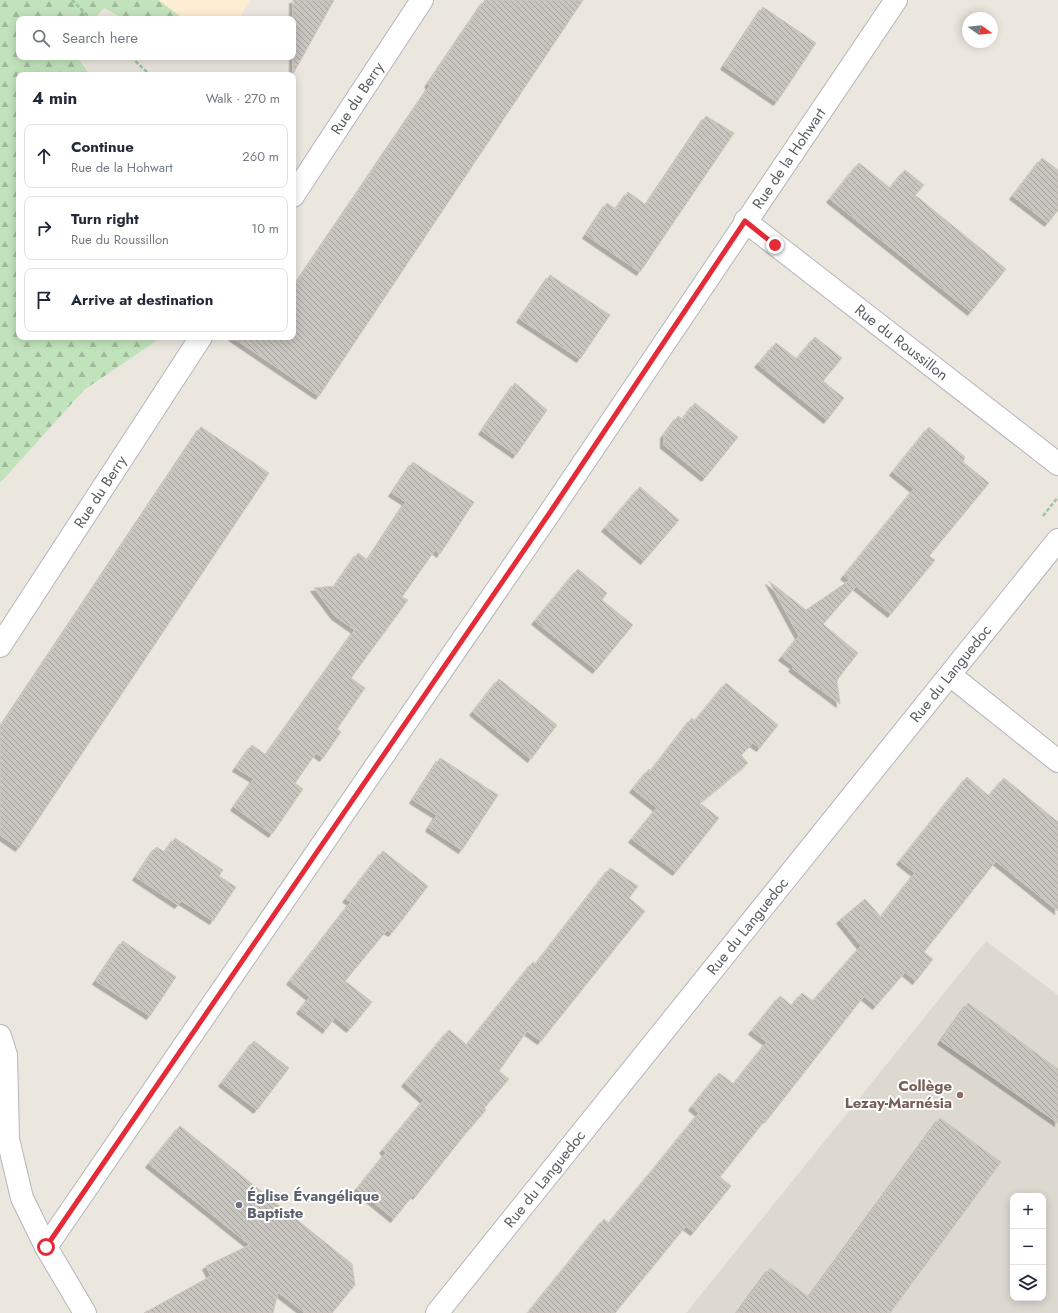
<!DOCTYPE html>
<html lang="en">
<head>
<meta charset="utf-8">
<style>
	:root { --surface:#fff; --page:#f6f6f7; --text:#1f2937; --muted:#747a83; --line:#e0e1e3 }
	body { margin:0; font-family:Jost,sans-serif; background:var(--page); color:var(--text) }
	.controls { position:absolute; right:12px; bottom:12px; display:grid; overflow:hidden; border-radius:8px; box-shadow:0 2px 10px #0003 }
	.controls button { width:36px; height:36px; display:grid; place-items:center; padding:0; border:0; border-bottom:1px solid var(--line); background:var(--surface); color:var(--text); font:20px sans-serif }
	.compass { position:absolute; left:962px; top:12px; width:36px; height:36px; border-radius:50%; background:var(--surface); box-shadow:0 2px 10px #0003; rotate:104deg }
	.stop { position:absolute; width:12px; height:12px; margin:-9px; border:3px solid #e52b37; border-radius:50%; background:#fff }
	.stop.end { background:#e52b37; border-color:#fff; box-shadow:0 1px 4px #0008 }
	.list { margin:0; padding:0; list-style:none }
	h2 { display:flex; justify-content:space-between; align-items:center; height:52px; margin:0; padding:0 16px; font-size:17px }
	h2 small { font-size:13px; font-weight:400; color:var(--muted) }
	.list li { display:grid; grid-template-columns:26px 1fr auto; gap:12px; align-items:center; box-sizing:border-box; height:64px; margin:0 8px 8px; padding:0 8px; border:1px solid var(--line); border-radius:8px }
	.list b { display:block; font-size:15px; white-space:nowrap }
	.list p { margin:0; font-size:13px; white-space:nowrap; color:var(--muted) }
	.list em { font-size:13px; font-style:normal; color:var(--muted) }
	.icon { flex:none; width:22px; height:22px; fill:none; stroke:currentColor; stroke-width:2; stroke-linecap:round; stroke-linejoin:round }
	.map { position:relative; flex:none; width:1058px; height:1313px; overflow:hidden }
	.search { position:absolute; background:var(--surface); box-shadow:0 2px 10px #0003; left:16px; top:16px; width:280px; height:44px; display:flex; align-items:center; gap:10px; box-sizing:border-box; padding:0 14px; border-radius:8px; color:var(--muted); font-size:15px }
	.panel { position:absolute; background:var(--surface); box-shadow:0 2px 10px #0003; left:16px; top:72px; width:280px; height:268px; border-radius:8px }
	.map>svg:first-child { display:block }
	.commercial { fill:#fdedd2 }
	.education { fill:#ddd8d0; fill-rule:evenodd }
	.forest { fill:url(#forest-firs) }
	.building { fill:url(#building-back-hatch); stroke:#cfc7bd; filter:url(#shadow) }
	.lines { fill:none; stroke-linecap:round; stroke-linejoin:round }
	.street-casing { stroke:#b2b6ba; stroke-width:24 }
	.secondary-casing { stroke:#b1b6ba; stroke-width:24 }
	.path { stroke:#97c89e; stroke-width:2.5; stroke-dasharray:4 2; stroke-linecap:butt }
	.street { stroke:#fff; stroke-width:22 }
	.secondary { stroke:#fff; stroke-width:22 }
	.route { stroke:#e52b37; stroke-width:5 }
	.education-dot { fill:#8d6e63; stroke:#fff; stroke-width:1.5 }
	.worship-dot { fill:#6b7280; stroke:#fff; stroke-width:1.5 }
	.labels { text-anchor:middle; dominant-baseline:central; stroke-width:4; stroke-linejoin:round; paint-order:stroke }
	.street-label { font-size:15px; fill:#585d60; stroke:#fff }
	.education-label { font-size:15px; font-weight:bold; fill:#785e54; stroke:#fff; text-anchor:end }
	.worship-label { font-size:15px; font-weight:bold; fill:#5b616d; stroke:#fff; text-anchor:start }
</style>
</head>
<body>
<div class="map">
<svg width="1058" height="1313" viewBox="0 0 1058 1313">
	<defs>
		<pattern id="forest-firs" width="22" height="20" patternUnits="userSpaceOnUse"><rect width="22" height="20" fill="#c1e3bb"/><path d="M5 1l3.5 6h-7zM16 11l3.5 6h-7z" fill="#a0bb9b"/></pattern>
		<pattern id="building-back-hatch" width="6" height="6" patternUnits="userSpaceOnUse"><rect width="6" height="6" fill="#c8c4be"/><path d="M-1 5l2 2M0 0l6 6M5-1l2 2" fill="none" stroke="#a5a29e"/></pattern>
		<filter id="shadow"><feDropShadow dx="-3.5" dy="3.5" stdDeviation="0" flood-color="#0004"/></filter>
	</defs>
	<rect width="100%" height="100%" fill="#ebe7df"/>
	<path class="commercial" d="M 158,0 L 250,0 L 239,19 L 184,19 Z"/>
	<path class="education" d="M 986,941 L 1058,995 L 1058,1313 L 686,1313 ZM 1013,1196 L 1043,1196 L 1043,1298 L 1013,1298 Z"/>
	<path class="forest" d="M 0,0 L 158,0 L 184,19 L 124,19 L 104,8 L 94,19 L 19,19 L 19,57 L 77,57 L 90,75 L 19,75 L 19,337 L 162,337 L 84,390 L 0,483 Z"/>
	<path class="building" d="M 293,0 L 334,0 L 293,74 Z
		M 485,0 L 583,0 L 319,396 L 232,337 L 293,337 L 293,288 L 430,86 L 428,84 Z
		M 763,7 L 816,43 L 777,102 L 724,66 Z
		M 706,116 L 734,133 L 640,272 L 586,235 L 607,203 L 616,209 L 628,192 L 646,205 Z
		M 1042,158 L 1058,170 L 1058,210 L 1048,223 L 1013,196 Z
		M 859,163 L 890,188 L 905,170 L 924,185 L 915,195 L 1006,269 L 971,312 L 830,199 Z
		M 550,275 L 610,315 L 580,359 L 520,319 Z
		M 815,337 L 842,358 L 823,381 L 844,398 L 827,420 L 758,364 L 776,343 L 797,359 Z
		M 515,383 L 547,410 L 516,455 L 482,431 Z
		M 695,403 L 738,437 L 705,478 L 664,445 L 664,435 L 678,416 L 683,419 Z
		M 201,427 L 269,473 L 19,848 L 0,835 L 0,728 Z
		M 929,427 L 965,457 L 963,462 L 989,483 L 929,556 L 935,560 L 891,614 L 856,586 L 823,624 L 858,653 L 837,680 L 840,704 L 792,668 L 794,666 L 782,657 L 799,636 L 769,581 L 806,610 L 850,580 L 844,576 L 914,489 L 893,472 Z
		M 413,462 L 474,502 L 440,554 L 435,550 L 402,597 L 408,600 L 351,678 L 365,688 L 337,729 L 341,732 L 323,758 L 316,753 L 295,783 L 303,789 L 272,834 L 234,807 L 254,779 L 236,768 L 252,745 L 266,755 L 355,630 L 335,616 L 314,588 L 335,586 L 358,553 L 368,560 L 406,502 L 392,493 Z
		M 640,487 L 679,520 L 644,561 L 605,528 Z
		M 578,569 L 607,593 L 602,600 L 633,625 L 596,670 L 535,621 Z
		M 499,679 L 557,725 L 531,759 L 473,712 Z
		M 726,683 L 778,725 L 760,748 L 753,743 L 741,755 L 748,763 L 700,803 L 719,818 L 676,872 L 632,839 L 657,808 L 633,789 L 649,769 L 651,771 L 692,718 L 695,721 Z
		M 440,758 L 498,795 L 462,850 L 429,828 L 437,815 L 413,800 Z
		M 967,777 L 989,796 L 1004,778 L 1058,822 L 1058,911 L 996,861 L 924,952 L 933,959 L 916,981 L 905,972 L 876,1006 L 864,996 L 767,1120 L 766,1119 L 720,1177 L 731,1186 L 694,1232 L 686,1226 L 615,1313 L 528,1313 L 604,1219 L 609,1223 L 657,1165 L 699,1113 L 692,1107 L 719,1073 L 734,1084 L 767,1042 L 752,1031 L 780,996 L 792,1006 L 802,993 L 813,1001 L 861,946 L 840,920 L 865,899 L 881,917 L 915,873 L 900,861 Z
		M 175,838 L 223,870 L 219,876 L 236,887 L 213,921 L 182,901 L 178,905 L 136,877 L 156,847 L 165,852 Z
		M 383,851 L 428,886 L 392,933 L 387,930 L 345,981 L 372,1002 L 350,1029 L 335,1017 L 326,1030 L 300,1010 L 310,997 L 290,981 L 351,902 L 346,899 Z
		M 610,868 L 638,886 L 629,898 L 645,911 L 541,1041 L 527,1031 L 499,1071 L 509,1079 L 484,1108 L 486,1110 L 466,1133 L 416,1196 L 414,1194 L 394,1219 L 357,1189 L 386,1153 L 383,1150 L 424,1100 L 405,1083 L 449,1030 L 467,1045 L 533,962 L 536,964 Z
		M 123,941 L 176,977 L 150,1016 L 96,981 Z
		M 968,1003 L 1058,1069 L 1058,1123 L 941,1041 Z
		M 254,1041 L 289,1068 L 257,1110 L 222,1083 Z
		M 940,1118 L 1001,1162 L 890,1313 L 737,1313 L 770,1268 L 809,1297 Z
		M 180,1126 L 352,1264 L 355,1285 L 332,1313 L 305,1313 L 278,1292 L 273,1313 L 144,1313 L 211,1276 L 206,1266 L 250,1245 L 149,1164 Z"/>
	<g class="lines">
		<g class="street-casing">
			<g id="street">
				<path id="s1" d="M 293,196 L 422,0"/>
				<path id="s2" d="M 745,221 L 1058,464"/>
				<path id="s3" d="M 0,646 L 201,337"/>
				<path d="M 950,675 L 1058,761"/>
				<path d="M 0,1036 L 6,1055 L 8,1139 L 22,1198 L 46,1247 L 85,1313"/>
				<path id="s4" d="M 46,1247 L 553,508 L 896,0"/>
			</g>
		</g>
		<g class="secondary-casing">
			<g id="secondary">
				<path id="s5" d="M 437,1313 L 1058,540"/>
			</g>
		</g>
		<path class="path" d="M 72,0 L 91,19
			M 131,57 L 150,75
			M 1043,516 L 1058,497"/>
		<use href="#street" class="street"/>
		<use href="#secondary" class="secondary"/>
	</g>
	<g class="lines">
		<path class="route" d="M 46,1247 L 553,508 L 745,221 L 775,245"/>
	</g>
	<circle class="education-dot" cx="960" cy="1095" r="4"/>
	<circle class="worship-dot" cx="239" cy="1205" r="4"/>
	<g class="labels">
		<g class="street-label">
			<text stroke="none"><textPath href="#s1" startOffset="117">Rue du Berry</textPath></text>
			<text stroke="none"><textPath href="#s4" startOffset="1318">Rue de la Hohwart</textPath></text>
			<text stroke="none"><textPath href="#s2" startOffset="198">Rue du Roussillon</textPath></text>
			<text stroke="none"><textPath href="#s3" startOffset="184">Rue du Berry</textPath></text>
			<text stroke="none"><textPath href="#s5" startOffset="820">Rue du Languedoc</textPath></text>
			<text stroke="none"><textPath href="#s5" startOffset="496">Rue du Languedoc</textPath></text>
			<text stroke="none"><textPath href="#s5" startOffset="172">Rue du Languedoc</textPath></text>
		</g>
		<g class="education-label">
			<text x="952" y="1086">Collège<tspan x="952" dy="17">Lezay-Marnésia</tspan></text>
		</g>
		<g class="worship-label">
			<text x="247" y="1196">Église Évangélique<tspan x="247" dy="17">Baptiste</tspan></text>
		</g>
	</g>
</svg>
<div class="controls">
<button>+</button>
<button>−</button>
<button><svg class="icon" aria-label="layers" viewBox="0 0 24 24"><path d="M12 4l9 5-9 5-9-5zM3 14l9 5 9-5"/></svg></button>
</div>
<svg class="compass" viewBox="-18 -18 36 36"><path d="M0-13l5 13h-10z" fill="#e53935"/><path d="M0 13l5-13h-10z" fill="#747a83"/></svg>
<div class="stop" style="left:46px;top:1247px"></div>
<div class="stop end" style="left:775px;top:245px"></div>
<div class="search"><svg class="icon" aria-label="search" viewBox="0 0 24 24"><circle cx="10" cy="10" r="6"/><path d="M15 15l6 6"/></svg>Search here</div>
<section class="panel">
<h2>4 min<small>Walk · 270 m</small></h2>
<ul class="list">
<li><svg class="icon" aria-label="ahead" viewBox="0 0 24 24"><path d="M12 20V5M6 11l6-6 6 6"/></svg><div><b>Continue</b><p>Rue de la Hohwart</p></div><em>260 m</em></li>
<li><svg class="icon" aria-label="right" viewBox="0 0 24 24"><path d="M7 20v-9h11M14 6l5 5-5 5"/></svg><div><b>Turn right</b><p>Rue du Roussillon</p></div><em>10 m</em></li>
<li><svg class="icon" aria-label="arrive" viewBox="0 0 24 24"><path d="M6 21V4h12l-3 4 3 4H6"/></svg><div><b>Arrive at destination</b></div></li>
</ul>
</section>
</div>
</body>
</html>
